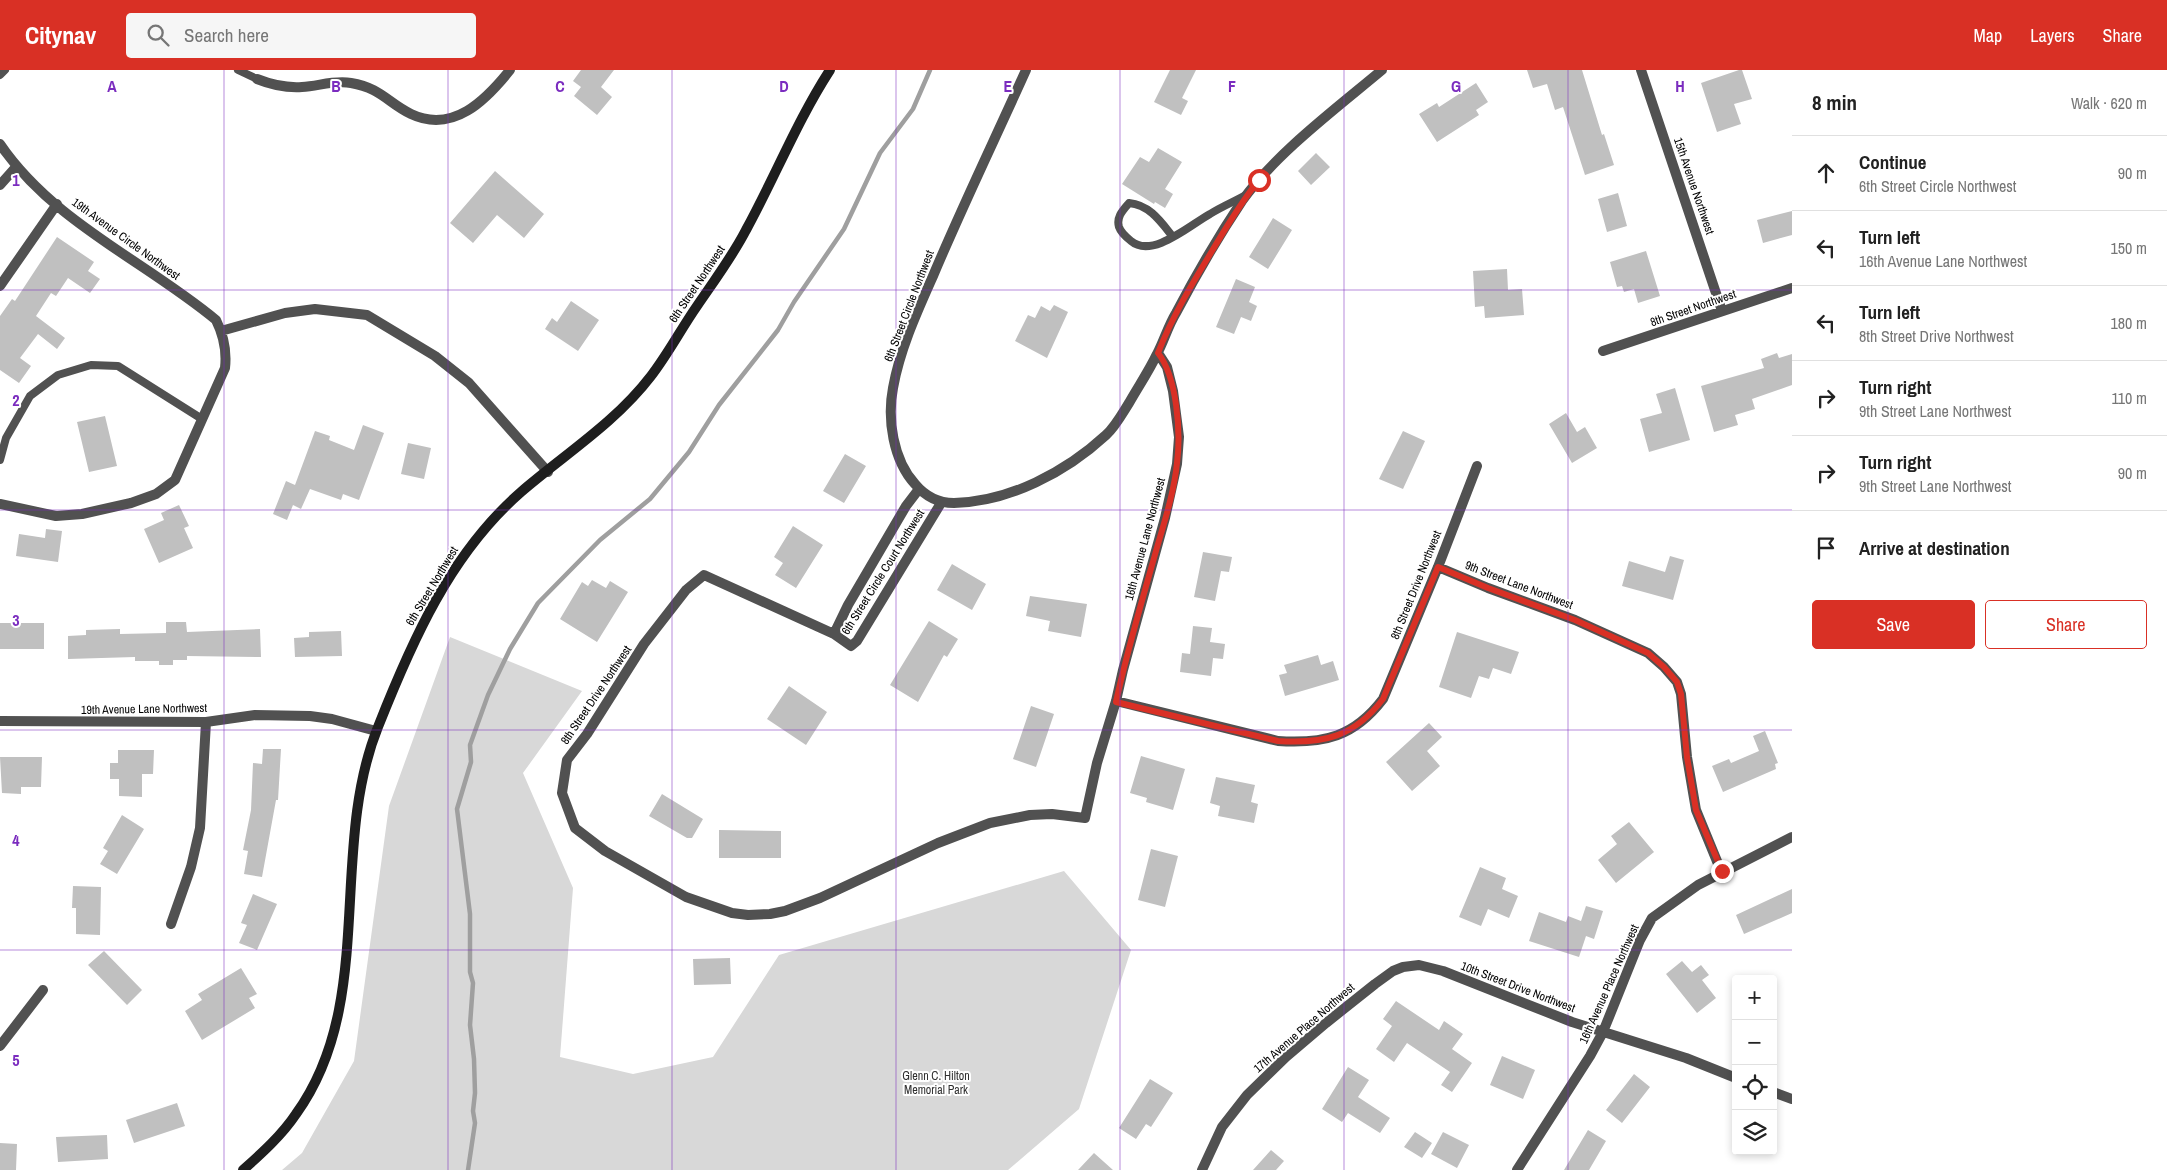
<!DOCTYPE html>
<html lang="en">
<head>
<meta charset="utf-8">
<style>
	:root { --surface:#fff; --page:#f6f6f6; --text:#222; --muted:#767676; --line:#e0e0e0; --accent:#d93025 }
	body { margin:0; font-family:"Archivo Narrow",sans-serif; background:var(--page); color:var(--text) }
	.controls { position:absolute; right:15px; bottom:15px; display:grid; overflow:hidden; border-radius:5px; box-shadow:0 2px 8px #0003 }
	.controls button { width:45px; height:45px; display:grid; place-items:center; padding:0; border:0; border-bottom:1px solid var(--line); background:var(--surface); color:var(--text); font:25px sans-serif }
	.stop { position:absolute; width:15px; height:15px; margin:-11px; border:4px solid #d93025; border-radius:50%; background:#fff }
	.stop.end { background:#d93025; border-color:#fff; box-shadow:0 1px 5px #0008 }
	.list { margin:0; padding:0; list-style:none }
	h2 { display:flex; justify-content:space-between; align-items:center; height:65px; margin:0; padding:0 20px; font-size:21px }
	h2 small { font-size:16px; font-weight:400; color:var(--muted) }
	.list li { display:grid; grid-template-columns:32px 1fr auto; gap:15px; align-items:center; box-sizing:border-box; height:75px; padding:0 20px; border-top:1px solid var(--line) }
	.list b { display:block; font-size:19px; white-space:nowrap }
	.list p { margin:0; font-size:16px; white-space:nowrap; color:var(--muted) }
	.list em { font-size:16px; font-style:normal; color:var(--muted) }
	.actions { display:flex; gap:10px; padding:15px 20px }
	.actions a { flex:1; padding:11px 0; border:1px solid var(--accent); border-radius:5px; text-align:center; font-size:18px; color:var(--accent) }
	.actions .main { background:var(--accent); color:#fff }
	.icon { flex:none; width:28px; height:28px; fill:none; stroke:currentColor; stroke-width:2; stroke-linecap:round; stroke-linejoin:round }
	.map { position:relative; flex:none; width:1792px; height:1100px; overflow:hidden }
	header { display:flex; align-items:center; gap:30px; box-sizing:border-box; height:70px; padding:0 25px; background:var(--accent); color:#fff }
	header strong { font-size:24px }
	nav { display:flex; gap:28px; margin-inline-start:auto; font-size:18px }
	.search { width:350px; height:45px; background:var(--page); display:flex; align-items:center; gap:12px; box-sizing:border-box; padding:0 18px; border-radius:5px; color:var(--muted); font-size:19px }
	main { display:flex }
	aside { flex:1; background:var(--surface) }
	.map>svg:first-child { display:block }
	.green { fill:#d8d8d8 }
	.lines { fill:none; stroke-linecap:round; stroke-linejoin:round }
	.stream { stroke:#9f9f9f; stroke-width:4.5 }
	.building { fill:#c0c0c0 }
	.lane { stroke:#515151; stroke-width:8 }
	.street { stroke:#515151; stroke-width:10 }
	.secondary { stroke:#1e1e1e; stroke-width:10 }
	.route { stroke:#d93025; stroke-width:6 }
	.grid { fill:none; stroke:#7b2cbf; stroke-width:1; stroke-opacity:0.55 }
	.labels { text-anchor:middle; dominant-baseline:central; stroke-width:4; stroke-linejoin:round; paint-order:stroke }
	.street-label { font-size:12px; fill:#000; stroke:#fff }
	.park-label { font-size:12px; fill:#2f2f2f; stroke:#fff }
	.grid-label { font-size:16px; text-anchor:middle; font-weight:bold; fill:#7b2cbf; stroke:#fff; stroke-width:4; stroke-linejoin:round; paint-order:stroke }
</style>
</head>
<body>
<header>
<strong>Citynav</strong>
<div class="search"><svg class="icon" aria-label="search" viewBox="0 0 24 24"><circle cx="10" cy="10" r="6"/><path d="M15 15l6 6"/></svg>Search here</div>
<nav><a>Map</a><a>Layers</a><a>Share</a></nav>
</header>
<main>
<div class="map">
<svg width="1792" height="1100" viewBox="0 0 1792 1100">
	<rect width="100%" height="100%" fill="#fff"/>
	<path class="green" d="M 450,567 L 582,621 L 523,703 L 573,818 L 560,987 L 633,1004 L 713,987 L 779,885 L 1064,801 L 1131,880 L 1079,1039 L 1008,1100 L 282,1100 L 302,1083 L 354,991 L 389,736 Z"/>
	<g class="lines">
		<path class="stream" d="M 468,1100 L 475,1053 L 473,1041 L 475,1023 L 474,989 L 470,955 L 473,913 L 470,902 L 470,844 L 457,739 L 471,692 L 470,675 L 488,625 L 510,579 L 538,533 L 600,470 L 650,429 L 689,382 L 719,335 L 778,260 L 794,232 L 844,159 L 880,83 L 913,39 L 930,0"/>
	</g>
	<path class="building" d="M 581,0 L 614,0 L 601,17 L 612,27 L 597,45 L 574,26 L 581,17 L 573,11 Z
		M 1170,0 L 1196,0 L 1182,28 L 1188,31 L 1181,45 L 1154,32 Z
		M 1527,0 L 1582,0 L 1602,65 L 1604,64 L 1614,95 L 1585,105 L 1563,37 L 1555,40 L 1547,14 L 1533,18 Z
		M 1739,0 L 1742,0 L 1752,29 L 1734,34 L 1741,54 L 1717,62 L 1701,13 Z
		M 1476,13 L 1488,32 L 1476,40 L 1479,45 L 1437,72 L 1419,44 L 1437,33 L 1439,37 Z
		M 1158,78 L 1182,92 L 1165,119 L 1173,124 L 1165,138 L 1155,132 L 1154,134 L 1122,114 L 1140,87 L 1149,92 Z
		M 1316,83 L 1330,97 L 1311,115 L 1298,101 Z
		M 495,101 L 544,144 L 524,168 L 497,145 L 473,173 L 450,153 Z
		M 1618,123 L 1627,156 L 1607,162 L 1598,129 Z
		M 1792,141 L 1792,165 L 1763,173 L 1757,150 Z
		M 1273,148 L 1292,160 L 1268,199 L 1249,187 Z
		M 57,167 L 94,192 L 88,201 L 100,209 L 90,223 L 68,208 L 56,226 L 51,223 L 36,246 L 65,268 L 57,279 L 38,264 L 20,288 L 31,296 L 19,313 L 0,300 L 0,246 L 12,229 L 15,231 Z
		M 1646,181 L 1660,226 L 1638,233 L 1634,219 L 1624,222 L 1622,216 L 1617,217 L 1610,192 Z
		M 1507,199 L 1508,220 L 1522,219 L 1524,245 L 1485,248 L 1484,236 L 1475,237 L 1473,201 Z
		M 1236,209 L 1255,217 L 1249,232 L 1257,236 L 1251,251 L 1241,247 L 1234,264 L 1216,257 Z
		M 571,231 L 599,250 L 578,281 L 545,259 L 552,248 L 557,252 Z
		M 1054,235 L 1068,242 L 1047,288 L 1015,271 L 1028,245 L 1035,248 L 1041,236 L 1050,241 Z
		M 1777,283 L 1779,288 L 1792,284 L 1792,315 L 1752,329 L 1755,339 L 1735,345 L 1738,355 L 1714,362 L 1701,316 L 1764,298 L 1761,289 Z
		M 1675,318 L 1690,370 L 1649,382 L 1640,349 L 1662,343 L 1656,324 Z
		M 1566,343 L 1577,362 L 1585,357 L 1597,378 L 1572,393 L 1549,354 Z
		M 105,346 L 117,396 L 89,402 L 77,352 Z
		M 363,355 L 384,363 L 359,430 L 343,424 L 341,430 L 310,419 L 301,439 L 293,435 L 287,450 L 273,444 L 286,411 L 295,415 L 315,361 L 330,366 L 329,370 L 354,380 Z
		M 1403,361 L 1425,371 L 1403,419 L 1379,409 Z
		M 408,373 L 431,378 L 424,409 L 401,404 Z
		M 845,384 L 866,396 L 844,433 L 823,421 Z
		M 179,435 L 189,456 L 184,458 L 193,478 L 159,493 L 144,459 L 164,450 L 161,443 Z
		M 793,456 L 823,475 L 796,518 L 775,505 L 783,493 L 774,487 Z
		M 46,459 L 62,461 L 58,492 L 16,486 L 19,464 L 45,468 Z
		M 1203,482 L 1232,487 L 1229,502 L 1221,501 L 1215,531 L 1194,527 Z
		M 1670,486 L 1684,490 L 1673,530 L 1622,516 L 1629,491 L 1665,502 Z
		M 952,494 L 986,514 L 972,540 L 937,520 Z
		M 592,510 L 606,518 L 610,511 L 628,522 L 597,572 L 560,549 L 582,512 L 588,516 Z
		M 1030,526 L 1087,534 L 1081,567 L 1048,561 L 1050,551 L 1026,546 Z
		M 929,551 L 958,569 L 947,587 L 944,585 L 918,632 L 890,615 Z
		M 166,552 L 186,552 L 187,562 L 260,559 L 261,587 L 187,586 L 187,590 L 173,590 L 173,595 L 159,595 L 159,591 L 135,591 L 135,587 L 68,589 L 68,566 L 86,565 L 86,560 L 120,559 L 120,564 L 166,563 Z
		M 0,553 L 44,553 L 44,579 L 0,579 Z
		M 1193,556 L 1212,558 L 1210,572 L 1225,574 L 1223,589 L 1213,588 L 1211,606 L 1180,602 L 1182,583 L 1190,584 Z
		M 341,561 L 342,586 L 295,587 L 294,568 L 309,567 L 309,562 Z
		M 1457,562 L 1519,582 L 1511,604 L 1493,598 L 1489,609 L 1479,606 L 1471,628 L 1439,617 Z
		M 1318,585 L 1321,595 L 1333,591 L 1339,610 L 1285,626 L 1279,605 L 1287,603 L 1284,595 Z
		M 789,616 L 827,642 L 806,675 L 767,649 Z
		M 1031,636 L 1054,644 L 1036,697 L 1013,689 Z
		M 1429,653 L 1442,667 L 1427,681 L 1440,696 L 1412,721 L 1386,692 Z
		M 1765,661 L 1778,693 L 1775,694 L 1776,699 L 1723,722 L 1712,696 L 1729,689 L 1731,693 L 1759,681 L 1753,666 Z
		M 263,679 L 281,679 L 278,730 L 276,730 L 262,807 L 244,804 L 248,781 L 243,780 L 251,740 L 253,693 L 262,694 Z
		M 118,680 L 154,680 L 153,704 L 142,704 L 142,727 L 119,726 L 119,709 L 110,709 L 110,693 L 118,693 Z
		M 1141,686 L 1185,699 L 1173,740 L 1146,732 L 1147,728 L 1130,723 Z
		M 0,687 L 42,687 L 41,717 L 21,717 L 21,724 L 2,723 Z
		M 1216,707 L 1255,715 L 1251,732 L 1258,734 L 1254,753 L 1218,746 L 1220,736 L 1210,733 Z
		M 662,724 L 703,749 L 692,768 L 687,768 L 649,746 Z
		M 122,745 L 144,759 L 117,804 L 100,794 L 108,781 L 103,778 Z
		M 1629,752 L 1654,782 L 1616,813 L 1598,790 L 1617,774 L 1611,766 Z
		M 719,760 L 781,761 L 781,788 L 719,788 Z
		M 1151,779 L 1178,786 L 1165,837 L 1138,830 Z
		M 1480,797 L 1506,808 L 1502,819 L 1518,826 L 1509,848 L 1488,839 L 1481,856 L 1459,847 Z
		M 73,816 L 101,817 L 100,865 L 76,864 L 76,838 L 72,838 Z
		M 1792,819 L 1792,843 L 1744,864 L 1736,845 Z
		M 253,824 L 277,834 L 257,880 L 239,873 L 247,855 L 241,853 Z
		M 1586,836 L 1603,841 L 1594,869 L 1586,866 L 1579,887 L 1529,871 L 1539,842 L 1566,852 L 1568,846 L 1581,851 Z
		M 104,881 L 142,920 L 127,935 L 88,895 Z
		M 730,888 L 731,914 L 694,915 L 693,889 Z
		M 1682,891 L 1692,902 L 1701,895 L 1709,905 L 1702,910 L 1716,928 L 1697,943 L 1666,904 Z
		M 241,898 L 257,924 L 249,928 L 255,938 L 202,970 L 185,941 L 202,930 L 198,924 Z
		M 1396,931 L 1439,960 L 1444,951 L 1463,964 L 1452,979 L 1472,993 L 1452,1022 L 1441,1015 L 1450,1002 L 1407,973 L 1394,992 L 1376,979 L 1392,956 L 1383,949 Z
		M 1502,986 L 1535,1000 L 1523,1029 L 1490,1015 Z
		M 1348,997 L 1369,1010 L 1358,1027 L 1390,1048 L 1380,1063 L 1348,1043 L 1342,1052 L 1322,1039 Z
		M 1634,1004 L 1650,1017 L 1622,1053 L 1606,1040 Z
		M 1150,1009 L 1173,1023 L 1151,1057 L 1146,1054 L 1136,1069 L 1119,1058 Z
		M 177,1033 L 185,1056 L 134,1073 L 126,1050 Z
		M 1588,1060 L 1606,1071 L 1589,1100 L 1564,1100 Z
		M 1415,1062 L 1432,1073 L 1422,1088 L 1404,1077 Z
		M 1443,1062 L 1469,1075 L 1457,1098 L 1431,1084 Z
		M 107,1065 L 108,1089 L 58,1092 L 56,1067 Z
		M 0,1073 L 17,1074 L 16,1100 L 0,1100 Z
		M 1271,1080 L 1284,1091 L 1276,1100 L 1253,1100 Z
		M 1094,1083 L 1113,1100 L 1078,1100 Z"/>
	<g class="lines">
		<path class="lane" d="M 238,0 L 257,9
			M 0,5 L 5,0
			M 1173,167 C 1161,152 1150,135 1129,133 C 1123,140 1116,147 1119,157 C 1121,163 1126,167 1131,171 C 1152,189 1190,155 1210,144 C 1221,137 1233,132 1244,126
			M 0,390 L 6,368 L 30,326 L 58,305 L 91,295 L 118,296 L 202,349"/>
		<path class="street" d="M 1026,0 C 995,69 962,137 933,206 C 917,242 900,279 893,318 C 887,349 893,390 915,414 C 925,426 939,433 954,433 C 1009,432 1066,402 1106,365 C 1115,357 1122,344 1129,333 C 1138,317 1149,301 1157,284 C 1164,271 1168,256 1176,243 C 1196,205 1218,167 1242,131 C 1275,84 1338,37 1382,0
			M 1641,0 L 1722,241
			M 257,9 C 272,15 287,18 302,17 C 319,16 334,10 351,13 C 381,18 388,33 411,44 C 453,64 486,30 510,0
			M 0,74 C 53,152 145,191 216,250 C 224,266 227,280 225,298 L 175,410 L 156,424 L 131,433 L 82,444 L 56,446 L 0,434
			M 0,115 L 16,97
			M 0,216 L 57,134
			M 221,261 L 285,243 L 315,239 L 367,245 L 435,286 L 469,313 L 548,402
			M 1603,281 L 1792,218
			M 919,419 L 906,436 L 848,535 L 834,564 L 851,576 L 857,571 L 941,433
			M 1438,497 L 1488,518 L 1575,550 L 1648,583 L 1664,597 L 1677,612 L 1681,624 L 1687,687 L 1696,740 L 1721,801
			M 834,564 L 704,505 L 686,520 L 644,574 L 587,664 L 567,690 L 562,723 L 575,758 L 605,781 L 686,827 L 732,843 L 748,845 L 770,844 L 785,841 L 820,828 L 938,773 L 990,753 L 1030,745 L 1052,744 L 1085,748 L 1097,693 L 1116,631 L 1123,600 L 1165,448 L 1177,394 L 1179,367 L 1173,321 L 1167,297 L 1158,283
			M 1116,631 L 1278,671 C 1324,674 1354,667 1383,629 L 1438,497 L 1477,396
			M 0,651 L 206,652 L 255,645 L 310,646 L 332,649 L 376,661
			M 171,854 L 191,797 L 200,758 L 206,652
			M 0,976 L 43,920
			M 1773,1022 L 1792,1029
			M 1202,1100 L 1222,1057 L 1247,1025 L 1286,987 L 1326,953 L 1375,914 L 1393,901 L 1403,897 L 1419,895 L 1443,901 L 1572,952 L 1686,988 L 1736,1008
			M 1517,1100 L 1590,986 L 1603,962 L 1640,870 L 1652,848 L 1698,815 L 1792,767"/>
		<path class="secondary" d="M 243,1100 C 262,1083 282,1065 296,1044 C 377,932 328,781 378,657 C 412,571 450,484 521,422 C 565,384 615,353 651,306 C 668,284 681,259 697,236 C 714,211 732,187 746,160 C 775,107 797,51 830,0"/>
	</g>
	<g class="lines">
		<path class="route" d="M 1259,110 C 1241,132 1227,156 1212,181 C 1192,214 1172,247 1158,283 C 1177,307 1181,362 1177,393 C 1174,423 1164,453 1156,481 C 1142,531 1127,581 1116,632 L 1278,671 C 1324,674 1354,667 1383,629 L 1438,497 L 1488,518 L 1575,550 L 1648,583 L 1664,597 L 1677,612 L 1681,624 L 1687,687 L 1696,740 L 1722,801"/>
	</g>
	<path class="grid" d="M 224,0 L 224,1100M 448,0 L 448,1100M 672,0 L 672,1100M 896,0 L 896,1100M 1120,0 L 1120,1100M 1344,0 L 1344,1100M 1568,0 L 1568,1100M 0,220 L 1792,220M 0,440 L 1792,440M 0,660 L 1792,660M 0,880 L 1792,880"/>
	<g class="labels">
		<g class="street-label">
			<text transform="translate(1694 116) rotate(71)">15th Avenue Northwest</text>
			<text transform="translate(126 169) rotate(36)">19th Avenue Circle Northwest</text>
			<text transform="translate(697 214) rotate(-56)">6th Street Northwest</text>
			<text transform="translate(909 236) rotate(-69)">6th Street Circle Northwest</text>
			<text transform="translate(1693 238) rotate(-19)">8th Street Northwest</text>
			<text transform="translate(1145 469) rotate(-75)">16th Avenue Lane Northwest</text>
			<text transform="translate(883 502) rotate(-58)">6th Street Circle Court Northwest</text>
			<text transform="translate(1416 515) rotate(-68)">8th Street Drive Northwest</text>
			<text transform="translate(1519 515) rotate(21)">9th Street Lane Northwest</text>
			<text transform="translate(432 516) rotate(-59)">6th Street Northwest</text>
			<text transform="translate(596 625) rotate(-56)">8th Street Drive Northwest</text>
			<text transform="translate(144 639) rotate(-1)">19th Avenue Lane Northwest</text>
			<text transform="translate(1609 914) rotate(-66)">16th Avenue Place Northwest</text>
			<text transform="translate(1518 917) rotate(21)">10th Street Drive Northwest</text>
			<text transform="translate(1304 958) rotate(-41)">17th Avenue Place Northwest</text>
		</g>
		<g class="park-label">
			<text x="936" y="1006">Glenn C. Hilton<tspan x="936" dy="14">Memorial Park</tspan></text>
		</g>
	</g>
	<g class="grid-label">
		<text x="112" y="22">A</text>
		<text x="336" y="22">B</text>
		<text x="560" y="22">C</text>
		<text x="784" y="22">D</text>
		<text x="1008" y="22">E</text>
		<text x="1232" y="22">F</text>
		<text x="1456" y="22">G</text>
		<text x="1680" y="22">H</text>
		<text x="16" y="116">1</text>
		<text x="16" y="336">2</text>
		<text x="16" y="556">3</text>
		<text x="16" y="776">4</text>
		<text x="16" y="996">5</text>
	</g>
</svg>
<div class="controls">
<button>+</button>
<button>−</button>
<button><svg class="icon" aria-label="locate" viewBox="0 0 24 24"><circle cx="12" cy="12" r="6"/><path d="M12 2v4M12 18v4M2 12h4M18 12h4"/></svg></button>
<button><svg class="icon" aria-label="layers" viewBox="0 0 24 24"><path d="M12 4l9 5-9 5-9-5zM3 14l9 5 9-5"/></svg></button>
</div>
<div class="stop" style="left:1259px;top:110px"></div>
<div class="stop end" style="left:1722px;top:801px"></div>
</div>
<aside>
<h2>8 min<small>Walk · 620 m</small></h2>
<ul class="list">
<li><svg class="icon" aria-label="ahead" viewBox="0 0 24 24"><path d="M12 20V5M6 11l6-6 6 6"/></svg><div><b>Continue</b><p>6th Street Circle Northwest</p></div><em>90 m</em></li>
<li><svg class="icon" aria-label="left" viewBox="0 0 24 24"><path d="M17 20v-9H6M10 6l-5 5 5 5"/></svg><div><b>Turn left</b><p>16th Avenue Lane Northwest</p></div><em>150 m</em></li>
<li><svg class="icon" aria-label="left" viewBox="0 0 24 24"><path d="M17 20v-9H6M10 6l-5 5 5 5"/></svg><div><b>Turn left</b><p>8th Street Drive Northwest</p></div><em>180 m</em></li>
<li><svg class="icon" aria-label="right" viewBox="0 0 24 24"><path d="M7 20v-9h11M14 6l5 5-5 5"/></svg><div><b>Turn right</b><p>9th Street Lane Northwest</p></div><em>110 m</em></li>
<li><svg class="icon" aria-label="right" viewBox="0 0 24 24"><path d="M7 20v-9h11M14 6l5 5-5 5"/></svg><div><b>Turn right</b><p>9th Street Lane Northwest</p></div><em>90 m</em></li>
<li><svg class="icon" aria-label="arrive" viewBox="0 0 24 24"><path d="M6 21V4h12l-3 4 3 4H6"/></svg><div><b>Arrive at destination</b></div></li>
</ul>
<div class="actions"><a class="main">Save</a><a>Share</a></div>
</aside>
</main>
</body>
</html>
